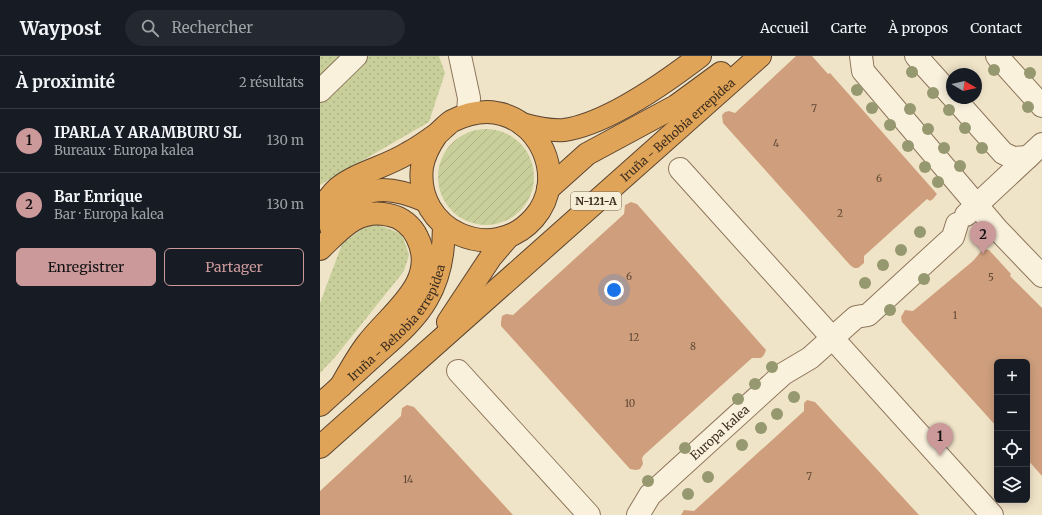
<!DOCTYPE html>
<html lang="fr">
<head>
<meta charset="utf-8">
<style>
	:root { --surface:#171b24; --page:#242831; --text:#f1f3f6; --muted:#9ea1a6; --line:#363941; --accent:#cc999b }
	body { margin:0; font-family:Merriweather,serif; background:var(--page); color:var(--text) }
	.controls { position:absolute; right:12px; bottom:12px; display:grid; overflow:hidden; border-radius:6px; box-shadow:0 2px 10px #0003 }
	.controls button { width:36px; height:36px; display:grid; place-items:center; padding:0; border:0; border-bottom:1px solid var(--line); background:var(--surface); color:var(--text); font:20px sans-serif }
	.compass { position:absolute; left:626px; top:12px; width:36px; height:36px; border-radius:50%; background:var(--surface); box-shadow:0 2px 10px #0003; rotate:99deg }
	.you { position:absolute; left:294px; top:234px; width:14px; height:14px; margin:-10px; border:3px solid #fff; border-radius:50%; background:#1a73e8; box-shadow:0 0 0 6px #1a73e833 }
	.badge { display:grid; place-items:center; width:26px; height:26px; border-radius:50%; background:var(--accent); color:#111; font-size:13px; font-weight:700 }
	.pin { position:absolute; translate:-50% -33px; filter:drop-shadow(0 1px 2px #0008) }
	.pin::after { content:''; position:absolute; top:21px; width:14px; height:12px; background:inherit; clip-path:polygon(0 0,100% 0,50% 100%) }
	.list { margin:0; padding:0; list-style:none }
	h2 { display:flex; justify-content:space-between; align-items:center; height:52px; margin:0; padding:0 16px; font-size:17px }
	h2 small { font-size:13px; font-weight:400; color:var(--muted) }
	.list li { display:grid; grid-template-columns:26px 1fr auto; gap:12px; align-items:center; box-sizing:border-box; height:64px; padding:0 16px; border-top:1px solid var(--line) }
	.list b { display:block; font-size:15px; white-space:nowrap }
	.list p { margin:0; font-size:13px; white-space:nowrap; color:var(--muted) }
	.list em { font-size:13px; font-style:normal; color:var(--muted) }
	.actions { display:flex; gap:8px; padding:12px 16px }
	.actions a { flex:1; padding:9px 0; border:1px solid var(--accent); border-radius:6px; text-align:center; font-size:14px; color:var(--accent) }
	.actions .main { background:var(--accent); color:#111 }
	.icon { flex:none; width:22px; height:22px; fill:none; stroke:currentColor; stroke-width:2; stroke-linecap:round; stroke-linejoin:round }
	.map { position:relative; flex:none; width:722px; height:459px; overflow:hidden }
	header { display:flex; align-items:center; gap:24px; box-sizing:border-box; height:56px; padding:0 20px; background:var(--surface); border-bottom:1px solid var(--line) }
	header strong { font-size:19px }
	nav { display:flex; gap:22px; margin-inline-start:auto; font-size:14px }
	.search { width:280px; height:36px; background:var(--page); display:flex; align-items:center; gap:10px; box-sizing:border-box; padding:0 14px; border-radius:22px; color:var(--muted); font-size:15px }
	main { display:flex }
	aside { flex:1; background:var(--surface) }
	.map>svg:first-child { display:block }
	.grass { fill:url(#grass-dots) }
	.garden { fill:url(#garden-furrows) }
	.building { fill:#cf9f7d }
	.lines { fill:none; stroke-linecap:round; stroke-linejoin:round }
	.minor-casing { stroke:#8d765c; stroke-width:24 }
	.highway-casing { stroke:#5b4430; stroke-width:24 }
	.minor { stroke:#faf1dc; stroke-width:22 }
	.highway { stroke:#e0a458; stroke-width:22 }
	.tree { fill:#96986f }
	.labels { text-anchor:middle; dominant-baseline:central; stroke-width:3.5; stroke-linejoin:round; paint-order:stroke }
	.number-label { font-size:10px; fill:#624a37 }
	.shield { fill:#f7eed8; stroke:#756857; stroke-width:1 }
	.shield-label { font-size:11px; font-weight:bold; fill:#3d2e20 }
	.street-label { font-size:12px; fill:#3d2e20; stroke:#f7eed8 }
</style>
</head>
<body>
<header>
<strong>Waypost</strong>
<div class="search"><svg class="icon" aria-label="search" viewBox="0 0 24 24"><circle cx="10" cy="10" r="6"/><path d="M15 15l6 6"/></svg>Rechercher</div>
<nav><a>Accueil</a><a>Carte</a><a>À propos</a><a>Contact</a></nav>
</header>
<main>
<aside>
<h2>À proximité<small>2 résultats</small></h2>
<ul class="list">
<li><span class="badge">1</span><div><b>IPARLA Y ARAMBURU SL</b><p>Bureaux · Europa kalea</p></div><em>130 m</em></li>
<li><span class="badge">2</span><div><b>Bar Enrique</b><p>Bar · Europa kalea</p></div><em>130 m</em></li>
</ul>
<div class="actions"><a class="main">Enregistrer</a><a>Partager</a></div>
</aside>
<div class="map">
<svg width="722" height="459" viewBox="0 0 722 459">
	<defs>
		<pattern id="grass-dots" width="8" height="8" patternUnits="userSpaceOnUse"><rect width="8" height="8" fill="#c9cf9b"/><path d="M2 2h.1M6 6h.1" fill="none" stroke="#aeb285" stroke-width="1.8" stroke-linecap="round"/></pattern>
		<pattern id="garden-furrows" width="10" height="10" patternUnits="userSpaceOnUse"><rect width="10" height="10" fill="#c9cf9b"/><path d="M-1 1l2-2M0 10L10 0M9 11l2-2" fill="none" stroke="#aeb285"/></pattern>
	</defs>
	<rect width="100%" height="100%" fill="#f0e4c8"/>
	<path class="grass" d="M 0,0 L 119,0 L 125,17 L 109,66 L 0,129 Z
		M 51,166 L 82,178 L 89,199 L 84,215 L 16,300 L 0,317 L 0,247 L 22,188 Z"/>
	<path class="garden" d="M118 121a48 48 0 1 1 96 0a48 48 0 1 1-96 0Z"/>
	<path class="building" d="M 476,0 L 492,0 L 508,18 L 510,17 L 617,138 L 613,143 L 610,145 L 607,143 L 544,200 L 544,207 L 538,212 L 534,212 L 530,209 L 403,67 L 402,59 L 405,56 L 409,55 L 415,57 Z
		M 311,146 L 317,148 L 446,294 L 444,299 L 441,302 L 432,302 L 324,399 L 322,402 L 323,408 L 320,413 L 316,414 L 310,413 L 181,270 L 181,266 L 182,260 L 186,258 L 193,259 L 304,158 L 305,149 Z
		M 663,193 L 669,194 L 691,218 L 690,220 L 722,252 L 722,420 L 707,403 L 707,306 L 677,306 L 677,371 L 582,266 L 581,261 L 585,254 L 593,255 L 653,205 Z
		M 487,344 L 495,346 L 599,459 L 361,459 L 364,454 L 374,455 L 484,355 L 484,347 Z
		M 87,349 L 94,351 L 193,459 L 0,459 L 0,435 L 81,360 L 82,352 Z"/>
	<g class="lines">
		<g class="minor-casing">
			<g id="minor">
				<path d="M 140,0 L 149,42 L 148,58"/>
				<path d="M 541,0 L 543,15 L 677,173 L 722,220"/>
				<path d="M 596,0 L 632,40"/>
				<path d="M 677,0 L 722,50"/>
				<path d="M 0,35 L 36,0"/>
				<path d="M 634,42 L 683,97 L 693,102 L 708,101"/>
				<path d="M 360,113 L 672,459"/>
				<path d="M 646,159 L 722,88"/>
				<path d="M 138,315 L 269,459"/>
				<path id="s1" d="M 318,459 L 330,439 L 463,318 L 490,302 L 536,261 L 548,259 L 633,181 L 637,168"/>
			</g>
		</g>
		<g class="highway-casing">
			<g id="highway">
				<path d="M 202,68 C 216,72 229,75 244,74 C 287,68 346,26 380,0"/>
				<path d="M 228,133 L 267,98 L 356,50 L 401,17"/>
				<path d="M 0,160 C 4,149 10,139 18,132 C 38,116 66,111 88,97 C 98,92 107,85 116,79 C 121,75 126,69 132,65 C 142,60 154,56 167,56 C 219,57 249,122 214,162 C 172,210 94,174 102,111 C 104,99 110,88 117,78"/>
				<path d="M 11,171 C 37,129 63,126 106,145"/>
				<path d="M 0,193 C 20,174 38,151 69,159 C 81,161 92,170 97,181 C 120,226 70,257 47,288 C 37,301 29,316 21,330"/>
				<path d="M 128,266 L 171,201 L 189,180"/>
				<path id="s2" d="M 0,349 C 19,332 38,314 57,297 C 75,281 95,264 107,243 C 120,221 124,195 124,170"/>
				<path id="s3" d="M 0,391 L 440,0"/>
			</g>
		</g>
		<use href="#minor" class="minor"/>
		<use href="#highway" class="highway"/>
	</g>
	<g class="tree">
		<circle cx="674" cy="14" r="6"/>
		<circle cx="592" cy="16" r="6"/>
		<circle cx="710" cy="17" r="6"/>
		<circle cx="537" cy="34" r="6"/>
		<circle cx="613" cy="37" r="6"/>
		<circle cx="708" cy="51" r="6"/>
		<circle cx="552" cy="52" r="6"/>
		<circle cx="590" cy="53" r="6"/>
		<circle cx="629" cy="54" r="6"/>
		<circle cx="570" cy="69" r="6"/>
		<circle cx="645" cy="72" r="6"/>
		<circle cx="608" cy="73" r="6"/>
		<circle cx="588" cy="90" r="6"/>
		<circle cx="624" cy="92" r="6"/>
		<circle cx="662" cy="92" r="6"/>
		<circle cx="640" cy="110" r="6"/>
		<circle cx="605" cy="111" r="6"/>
		<circle cx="618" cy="126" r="6"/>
		<circle cx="600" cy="176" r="6"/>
		<circle cx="581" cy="194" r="6"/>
		<circle cx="563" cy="209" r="6"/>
		<circle cx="604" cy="223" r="6"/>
		<circle cx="545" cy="227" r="6"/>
		<circle cx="570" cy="254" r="6"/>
		<circle cx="452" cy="311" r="6"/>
		<circle cx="435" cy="328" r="6"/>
		<circle cx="474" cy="341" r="6"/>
		<circle cx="418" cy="343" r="6"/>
		<circle cx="457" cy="358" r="6"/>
		<circle cx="441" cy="372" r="6"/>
		<circle cx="422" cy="389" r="6"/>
		<circle cx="365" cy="392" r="6"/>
		<circle cx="388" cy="421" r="6"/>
		<circle cx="328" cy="425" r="6"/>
		<circle cx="368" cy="438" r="6"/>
	</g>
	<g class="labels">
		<g class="number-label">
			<text x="494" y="52">7</text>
			<text x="456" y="87">4</text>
			<text x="559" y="122">6</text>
			<text x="520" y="157">2</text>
			<text x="309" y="220">6</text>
			<text x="671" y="221">5</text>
			<text x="635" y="259">1</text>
			<text x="314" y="281">12</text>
			<text x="373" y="290">8</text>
			<text x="310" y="347">10</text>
			<text x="489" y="420">7</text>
			<text x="88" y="423">14</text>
		</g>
		<rect class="shield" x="251" y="136" width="50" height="18" rx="3"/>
		<g class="shield-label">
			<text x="276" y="145">N-121-A</text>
		</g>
		<g class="street-label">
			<text stroke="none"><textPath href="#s3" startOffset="478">Iruña - Behobia errepidea</textPath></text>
			<text stroke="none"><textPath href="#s2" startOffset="114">Iruña - Behobia errepidea</textPath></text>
			<text stroke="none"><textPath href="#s1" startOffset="117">Europa kalea</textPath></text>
		</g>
	</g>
</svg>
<div class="controls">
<button>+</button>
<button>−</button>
<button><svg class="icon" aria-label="locate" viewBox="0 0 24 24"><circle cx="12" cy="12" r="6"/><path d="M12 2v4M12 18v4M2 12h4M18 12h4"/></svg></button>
<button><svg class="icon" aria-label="layers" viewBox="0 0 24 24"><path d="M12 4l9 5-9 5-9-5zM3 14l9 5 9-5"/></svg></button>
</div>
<svg class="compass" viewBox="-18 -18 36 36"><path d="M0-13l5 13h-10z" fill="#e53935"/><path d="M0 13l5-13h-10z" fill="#9ea1a6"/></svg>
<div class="you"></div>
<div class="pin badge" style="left:620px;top:400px">1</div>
<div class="pin badge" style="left:663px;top:198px">2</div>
</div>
</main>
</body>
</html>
